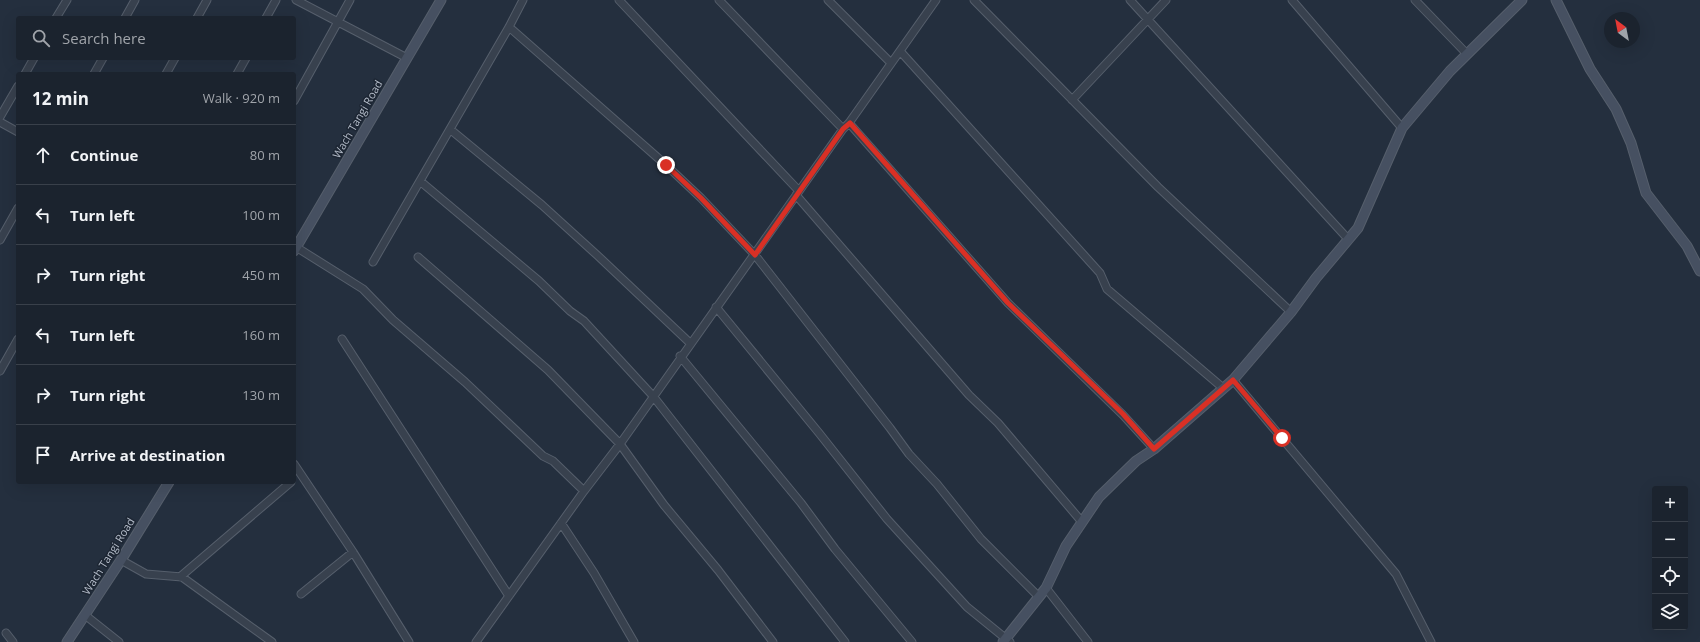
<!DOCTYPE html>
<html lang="en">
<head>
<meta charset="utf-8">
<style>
	:root { --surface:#1b232e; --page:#282f3a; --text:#f1f3f6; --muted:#a0a4aa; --line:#39404a }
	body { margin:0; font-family:"Open Sans",sans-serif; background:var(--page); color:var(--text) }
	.controls { position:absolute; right:12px; bottom:12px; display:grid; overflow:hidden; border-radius:4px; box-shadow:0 4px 16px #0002 }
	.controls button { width:36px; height:36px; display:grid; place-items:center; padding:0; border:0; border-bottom:1px solid var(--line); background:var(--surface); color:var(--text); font:20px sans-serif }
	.compass { position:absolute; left:1604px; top:12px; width:36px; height:36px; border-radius:50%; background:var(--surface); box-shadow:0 4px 16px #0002; rotate:328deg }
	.stop { position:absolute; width:12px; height:12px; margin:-9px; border:3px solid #d93025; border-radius:50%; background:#fff }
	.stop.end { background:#d93025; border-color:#fff; box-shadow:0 1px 4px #0008 }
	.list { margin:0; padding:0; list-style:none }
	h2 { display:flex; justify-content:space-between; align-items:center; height:52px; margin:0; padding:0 16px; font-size:17px }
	h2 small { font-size:13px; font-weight:400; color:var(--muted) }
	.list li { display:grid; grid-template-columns:26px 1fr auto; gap:12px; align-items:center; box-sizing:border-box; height:60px; padding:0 16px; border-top:1px solid var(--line) }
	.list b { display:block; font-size:15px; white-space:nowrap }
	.list em { font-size:13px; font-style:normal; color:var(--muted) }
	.icon { flex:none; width:22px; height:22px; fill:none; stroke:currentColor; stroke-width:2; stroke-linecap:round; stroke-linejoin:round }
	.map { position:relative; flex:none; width:1700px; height:642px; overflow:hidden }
	.search { position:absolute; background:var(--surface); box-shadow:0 4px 16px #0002; left:16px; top:16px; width:280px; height:44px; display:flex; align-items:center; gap:10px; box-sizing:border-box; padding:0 14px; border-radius:4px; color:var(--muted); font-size:15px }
	.panel { position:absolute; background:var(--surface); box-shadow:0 4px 16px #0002; left:16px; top:72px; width:280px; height:412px; border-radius:4px }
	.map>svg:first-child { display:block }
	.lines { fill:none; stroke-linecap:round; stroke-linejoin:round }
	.street-casing { stroke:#565f6c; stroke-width:9 }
	.secondary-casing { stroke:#565f6c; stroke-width:11 }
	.street { stroke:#38414e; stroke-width:7 }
	.secondary { stroke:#465061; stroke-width:9 }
	.route { stroke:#d93025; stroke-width:5 }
	.labels { text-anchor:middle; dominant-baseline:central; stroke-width:3; stroke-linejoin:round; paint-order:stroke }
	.street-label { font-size:11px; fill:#b4bcc9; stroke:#1d2633 }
</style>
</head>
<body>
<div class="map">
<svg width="1700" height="642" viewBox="0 0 1700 642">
	<rect width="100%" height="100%" fill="#242f3e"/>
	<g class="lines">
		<g class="street-casing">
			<path id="street" d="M 296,0 L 407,58
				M 619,0 L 799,191
				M 719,0 L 843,129
				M 828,0 L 891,63
				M 974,0 L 1158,187 L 1291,312
				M 1130,0 L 1348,239
				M 1292,0 L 1402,128
				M 1415,0 L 1467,54
				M 56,18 L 67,0
				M 125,18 L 135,0
				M 197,18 L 207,0
				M 266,18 L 276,0
				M 509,27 L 666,165 L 701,198 L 755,255 L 890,428 L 909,454 L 937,484 L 981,539 L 1039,597
				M 900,51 L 1100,273 L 1107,289 L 1223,388
				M 25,74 L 34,58
				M 94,74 L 103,58
				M 166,74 L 175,58
				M 237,74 L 246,58
				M 1072,100 L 1166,0
				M 294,101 L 350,0
				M 0,117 L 18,86
				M 0,122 L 18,132
				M 849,123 L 1008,303 L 1123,415 L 1154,449
				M 451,130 L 542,205 L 597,255 L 690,343
				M 420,181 L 539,281 L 570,311 L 584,321 L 653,396 L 845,642
				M 796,195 L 969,395 L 998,423 L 1082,522
				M 0,240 L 18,208
				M 296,247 L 363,289 L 393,320 L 465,382 L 543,456 L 553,461 L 584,491
				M 418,257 L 548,370 L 620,444 L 664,505 L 718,570 L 773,642
				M 373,262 L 509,27 L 523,0
				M 716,307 L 819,433 L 887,519 L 967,607 L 1010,642
				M 342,339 L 509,596
				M 680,356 L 801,503 L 835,549 L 912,642
				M 0,371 L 18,339
				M 1233,380 L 1396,574 L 1431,642
				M 294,464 L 353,552 L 409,642
				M 561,523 L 594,573 L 634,642
				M 121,560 L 146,574 L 182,577 L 272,642
				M 180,577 L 291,482
				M 1046,588 L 1088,642
				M 301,594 L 353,552
				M 85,615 L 119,642
				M 6,633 L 13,642
				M 476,642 L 584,491 L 620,444 L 843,129 L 849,123 L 936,0"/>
		</g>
		<g class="secondary-casing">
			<path id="secondary" d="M 1556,0 L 1590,69 L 1616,109 L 1631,143 L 1646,193 L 1687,246 L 1700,271
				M 294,251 L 441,0
				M 67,642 L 121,560 L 169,482
				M 1003,642 L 1046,588 L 1066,546 L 1099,497 L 1136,461 L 1154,449 L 1233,380 L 1291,312 L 1316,278 L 1358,228 L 1402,128 L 1450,71 L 1522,0"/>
		</g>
		<use href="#street" class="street"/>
		<use href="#secondary" class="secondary"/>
	</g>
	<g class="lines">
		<path class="route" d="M 666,165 L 701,198 L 755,255 L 843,129 L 850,123 L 1008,303 L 1123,414 L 1154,449 L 1233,380 L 1282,438"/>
	</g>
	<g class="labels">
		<g class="street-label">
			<text transform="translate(357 119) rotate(-60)">Wach Tangi Road</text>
			<text transform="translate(108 556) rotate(-58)">Wach Tangi Road</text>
		</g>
	</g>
</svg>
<div class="controls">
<button>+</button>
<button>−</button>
<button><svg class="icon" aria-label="locate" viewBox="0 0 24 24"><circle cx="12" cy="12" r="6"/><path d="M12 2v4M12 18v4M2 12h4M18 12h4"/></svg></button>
<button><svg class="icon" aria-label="layers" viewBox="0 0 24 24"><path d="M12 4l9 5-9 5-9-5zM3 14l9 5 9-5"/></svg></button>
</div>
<svg class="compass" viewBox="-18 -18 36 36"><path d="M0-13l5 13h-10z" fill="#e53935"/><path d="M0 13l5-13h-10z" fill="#a0a4aa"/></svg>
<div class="stop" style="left:1282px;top:438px"></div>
<div class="stop end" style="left:666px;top:165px"></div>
<div class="search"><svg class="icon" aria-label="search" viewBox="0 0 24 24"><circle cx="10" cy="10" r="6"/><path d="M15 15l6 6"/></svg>Search here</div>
<section class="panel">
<h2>12 min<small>Walk · 920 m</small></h2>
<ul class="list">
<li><svg class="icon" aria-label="ahead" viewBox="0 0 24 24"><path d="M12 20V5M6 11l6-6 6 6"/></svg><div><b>Continue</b></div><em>80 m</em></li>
<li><svg class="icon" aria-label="left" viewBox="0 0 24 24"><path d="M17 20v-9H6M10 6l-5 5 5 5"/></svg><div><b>Turn left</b></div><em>100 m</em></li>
<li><svg class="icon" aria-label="right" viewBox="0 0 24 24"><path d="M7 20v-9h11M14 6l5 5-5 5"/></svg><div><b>Turn right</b></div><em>450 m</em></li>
<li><svg class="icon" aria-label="left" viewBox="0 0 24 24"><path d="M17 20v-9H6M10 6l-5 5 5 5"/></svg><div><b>Turn left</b></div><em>160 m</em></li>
<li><svg class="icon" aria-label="right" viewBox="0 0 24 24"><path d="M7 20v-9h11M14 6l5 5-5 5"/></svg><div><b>Turn right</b></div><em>130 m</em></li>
<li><svg class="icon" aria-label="arrive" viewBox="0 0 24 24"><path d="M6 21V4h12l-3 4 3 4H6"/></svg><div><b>Arrive at destination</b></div></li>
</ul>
</section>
</div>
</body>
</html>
